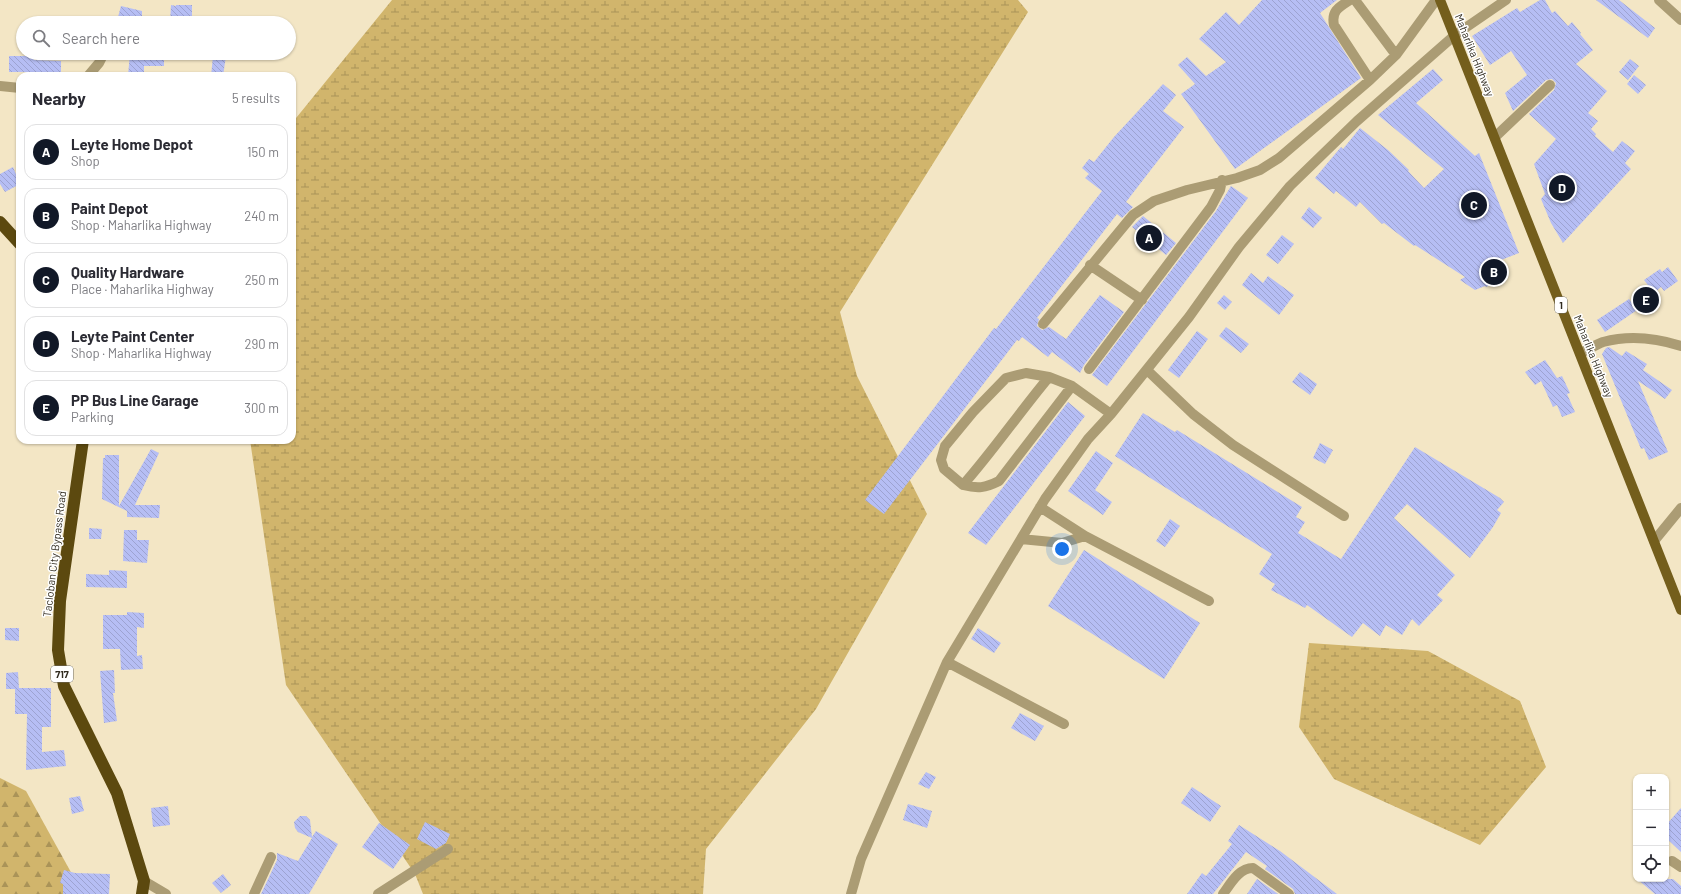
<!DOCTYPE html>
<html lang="en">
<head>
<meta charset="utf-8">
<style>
	:root { --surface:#fff; --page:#f2f2f3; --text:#2b2b33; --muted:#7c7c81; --line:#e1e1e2; --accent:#111827 }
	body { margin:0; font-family:Barlow,sans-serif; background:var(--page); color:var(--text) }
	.controls { position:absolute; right:12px; bottom:12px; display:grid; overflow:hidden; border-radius:8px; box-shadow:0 1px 3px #0004 }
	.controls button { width:36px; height:36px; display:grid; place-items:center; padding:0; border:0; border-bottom:1px solid var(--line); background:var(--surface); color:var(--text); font:20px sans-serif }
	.you { position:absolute; left:1062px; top:549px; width:14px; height:14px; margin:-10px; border:3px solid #fff; border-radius:50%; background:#1a73e8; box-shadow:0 0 0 6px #1a73e833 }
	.badge { display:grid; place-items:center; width:26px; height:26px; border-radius:50%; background:var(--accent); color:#fff; font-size:13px; font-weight:700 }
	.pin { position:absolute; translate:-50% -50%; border:2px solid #fff; box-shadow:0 1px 4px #0006 }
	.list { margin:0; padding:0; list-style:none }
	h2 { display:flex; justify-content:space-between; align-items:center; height:52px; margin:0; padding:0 16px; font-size:17px }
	h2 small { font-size:13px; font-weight:400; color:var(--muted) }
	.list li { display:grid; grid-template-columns:26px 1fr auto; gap:12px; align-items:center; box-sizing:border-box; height:56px; margin:0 8px 8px; padding:0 8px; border:1px solid var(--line); border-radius:12px }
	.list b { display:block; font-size:15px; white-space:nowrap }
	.list p { margin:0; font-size:13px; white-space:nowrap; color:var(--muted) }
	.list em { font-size:13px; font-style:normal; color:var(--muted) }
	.icon { flex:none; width:22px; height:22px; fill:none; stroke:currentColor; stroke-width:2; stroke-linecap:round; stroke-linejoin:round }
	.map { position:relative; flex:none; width:1681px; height:894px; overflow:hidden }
	.search { position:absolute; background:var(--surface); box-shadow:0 1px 3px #0004; left:16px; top:16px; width:280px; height:44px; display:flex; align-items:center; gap:10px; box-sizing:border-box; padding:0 14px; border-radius:22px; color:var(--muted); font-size:15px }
	.panel { position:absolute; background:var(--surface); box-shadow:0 1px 3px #0004; left:16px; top:72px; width:280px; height:372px; border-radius:12px }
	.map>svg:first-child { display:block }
	.forest { fill:url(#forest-firs) }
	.wetland { fill:url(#wetland-marsh) }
	.building { fill:url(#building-back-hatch) }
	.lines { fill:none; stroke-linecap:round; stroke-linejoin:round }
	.minor { stroke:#ab9c74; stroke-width:10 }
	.major { stroke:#745e1c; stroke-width:10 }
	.highway { stroke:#5c490f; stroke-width:12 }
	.labels { text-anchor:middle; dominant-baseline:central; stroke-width:3; stroke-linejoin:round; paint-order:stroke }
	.shield { fill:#fff; stroke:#6e6b62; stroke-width:1 }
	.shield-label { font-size:10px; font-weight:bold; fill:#302b1f }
	.street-label { font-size:11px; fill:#302b1f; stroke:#fff }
</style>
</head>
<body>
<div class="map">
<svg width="1681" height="894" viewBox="0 0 1681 894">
	<defs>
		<pattern id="forest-firs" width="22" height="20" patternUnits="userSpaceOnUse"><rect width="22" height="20" fill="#d1b56c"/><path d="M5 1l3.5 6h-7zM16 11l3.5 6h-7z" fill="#aa9358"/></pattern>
		<pattern id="wetland-marsh" width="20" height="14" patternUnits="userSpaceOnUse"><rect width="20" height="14" fill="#d1b56c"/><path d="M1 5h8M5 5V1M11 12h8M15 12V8" fill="none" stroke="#aa9358"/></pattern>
		<pattern id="building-back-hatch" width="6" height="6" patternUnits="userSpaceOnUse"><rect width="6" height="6" fill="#b6bef4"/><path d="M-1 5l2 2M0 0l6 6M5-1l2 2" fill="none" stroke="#9da3d1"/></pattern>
	</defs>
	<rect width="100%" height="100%" fill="#f3e6c5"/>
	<path class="forest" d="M 0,778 L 26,791 L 83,894 L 0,894 Z"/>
	<path class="wetland" d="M 392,0 L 1018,0 L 1028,12 L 840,312 L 857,376 L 927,514 L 816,709 L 706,849 L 703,894 L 423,894 L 415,874 L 286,685 L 250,440 L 292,440 L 292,123 Z
		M 1309,643 L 1428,651 L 1520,701 L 1546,767 L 1480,845 L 1334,779 L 1299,727 Z"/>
	<path class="building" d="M 1262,0 L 1337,0 L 1320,13 L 1361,78 L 1235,169 L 1181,94 L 1195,84 L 1178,65 L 1187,57 L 1206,76 L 1226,62 L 1199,39 L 1226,12 L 1239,25 Z
		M 1540,0 L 1545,0 L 1552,13 L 1555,11 L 1568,26 L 1572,22 L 1581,33 L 1580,34 L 1593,50 L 1576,64 L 1607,91 L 1588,113 L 1598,121 L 1591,129 L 1596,134 L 1595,136 L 1613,152 L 1622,141 L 1635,151 L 1625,163 L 1631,169 L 1563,243 L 1551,223 L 1541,199 L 1545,194 L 1534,164 L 1556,139 L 1529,114 L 1554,90 L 1556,83 L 1552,79 L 1546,80 L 1513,111 L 1505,93 L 1527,75 L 1511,51 L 1490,65 L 1472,36 L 1517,8 L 1520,12 Z
		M 1596,0 L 1619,0 L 1655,28 L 1648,38 Z
		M 171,5 L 176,6 L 176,5 L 192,5 L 192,22 L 170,23 Z
		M 121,6 L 142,11 L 142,23 L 121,23 L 118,17 Z
		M 130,53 L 164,53 L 164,66 L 144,66 L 144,76 L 128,76 Z
		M 9,56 L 34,56 L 34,60 L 61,61 L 61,76 L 44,76 L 45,72 L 9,72 Z
		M 213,56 L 226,56 L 223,76 L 211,76 Z
		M 1630,59 L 1639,66 L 1628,80 L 1619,72 Z
		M 1433,69 L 1443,80 L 1416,103 L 1475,156 L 1479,153 L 1519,253 L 1496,262 L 1504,279 L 1486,287 L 1485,286 L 1475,290 L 1460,280 L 1465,277 L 1415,245 L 1414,246 L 1384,223 L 1382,224 L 1360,202 L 1356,207 L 1336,191 L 1334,194 L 1315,178 L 1341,147 L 1343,149 L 1360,128 L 1388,150 L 1409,170 L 1408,171 L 1424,188 L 1444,169 L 1378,115 Z
		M 1634,75 L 1646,85 L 1638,94 L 1627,84 Z
		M 1163,84 L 1176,95 L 1163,111 L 1184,127 L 1126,202 L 1133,207 L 1122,218 L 1117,214 L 1037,318 L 1039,319 L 1037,326 L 1042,330 L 1049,327 L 1066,339 L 1100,295 L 1124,312 L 1084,365 L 1080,373 L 1052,352 L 1048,357 L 1022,337 L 1019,341 L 1017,340 L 884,514 L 865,500 L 994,328 L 996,329 L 1102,191 L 1085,178 L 1089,174 L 1082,168 L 1089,159 L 1094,162 L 1114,137 Z
		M 13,167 L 20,184 L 5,192 L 0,184 L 0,174 Z
		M 1231,186 L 1248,198 L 1107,386 L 1092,375 L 1216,211 Z
		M 1309,207 L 1322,218 L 1313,228 L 1301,218 Z
		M 1143,216 L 1176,243 L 1166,255 L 1132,227 Z
		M 1282,235 L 1294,244 L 1278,264 L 1266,255 Z
		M 1668,267 L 1678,281 L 1664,291 L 1661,287 L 1654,293 L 1644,280 L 1660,269 L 1662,272 Z
		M 1251,273 L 1263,283 L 1268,276 L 1294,295 L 1279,315 L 1242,285 Z
		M 1224,295 L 1232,302 L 1225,310 L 1217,303 Z
		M 1629,299 L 1637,310 L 1605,332 L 1597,320 Z
		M 1226,327 L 1249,344 L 1241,353 L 1219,336 Z
		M 1197,331 L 1208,339 L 1179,378 L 1168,370 Z
		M 1609,347 L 1622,356 L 1626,351 L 1647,364 L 1643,370 L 1672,390 L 1665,399 L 1638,381 L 1668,452 L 1649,460 L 1644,448 L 1641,449 L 1602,354 L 1606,348 Z
		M 1545,360 L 1557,378 L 1562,376 L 1570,393 L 1567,394 L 1575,412 L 1562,417 L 1557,405 L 1553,407 L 1541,381 L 1535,385 L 1525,372 Z
		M 1300,372 L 1317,384 L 1310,395 L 1292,382 Z
		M 1068,402 L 1085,416 L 986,545 L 968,533 Z
		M 1143,413 L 1175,432 L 1177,430 L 1302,507 L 1296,517 L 1305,522 L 1298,533 L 1341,559 L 1415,447 L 1500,498 L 1504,502 L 1497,510 L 1501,513 L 1493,527 L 1470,558 L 1407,504 L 1394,518 L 1455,575 L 1437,595 L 1443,600 L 1419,626 L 1412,619 L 1402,635 L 1386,625 L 1380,636 L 1363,623 L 1352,637 L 1307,605 L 1305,608 L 1271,590 L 1275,584 L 1259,574 L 1272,554 L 1115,456 Z
		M 1320,443 L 1333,450 L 1325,464 L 1313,458 Z
		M 151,449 L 159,453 L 135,505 L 160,505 L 159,518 L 127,517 L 127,511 L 102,499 L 103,458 L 105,458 L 105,455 L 119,455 L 119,506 Z
		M 1096,451 L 1113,463 L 1095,490 L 1112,502 L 1103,515 L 1068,491 Z
		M 1170,519 L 1180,526 L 1165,547 L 1156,541 Z
		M 89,528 L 102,529 L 101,539 L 89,539 Z
		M 124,530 L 137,530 L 137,540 L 149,540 L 147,563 L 123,561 Z
		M 1084,550 L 1200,623 L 1164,679 L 1048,606 Z
		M 109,570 L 127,571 L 127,588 L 86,587 L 86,574 L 109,575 Z
		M 127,612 L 144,613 L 144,628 L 137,627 L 137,656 L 142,655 L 143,669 L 121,670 L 120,649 L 103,649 L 103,615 L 127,615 Z
		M 5,628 L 19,628 L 19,641 L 5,640 Z
		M 978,628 L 1001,643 L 994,653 L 971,639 Z
		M 114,670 L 115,693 L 113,693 L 117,721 L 104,723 L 100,671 Z
		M 18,672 L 19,688 L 51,688 L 51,727 L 42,727 L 42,752 L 64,750 L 66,766 L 26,770 L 27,714 L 15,714 L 15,689 L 6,689 L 6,673 Z
		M 1020,713 L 1044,726 L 1035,741 L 1011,728 Z
		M 926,772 L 936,777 L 929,789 L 918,784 Z
		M 1192,787 L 1221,806 L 1210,822 L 1181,803 Z
		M 80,796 L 84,811 L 72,814 L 69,798 Z
		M 908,804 L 932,811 L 927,828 L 903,820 Z
		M 168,806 L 170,825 L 153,827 L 151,808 Z
		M 1681,808 L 1681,852 L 1666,838 L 1666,825 Z
		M 300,816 L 306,816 L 310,820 L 312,837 L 316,831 L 338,844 L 309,894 L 261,894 L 277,860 L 277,853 L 298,861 L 312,838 L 298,832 L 295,828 L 294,822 Z
		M 425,822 L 450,834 L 446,843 L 436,849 L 417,839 Z
		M 379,823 L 410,845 L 393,869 L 362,847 Z
		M 1239,825 L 1280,851 L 1337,894 L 1295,894 L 1293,889 L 1265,869 L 1267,866 L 1246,852 L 1213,894 L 1187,894 L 1202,873 L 1206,876 L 1232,844 L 1228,841 Z
		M 64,870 L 75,873 L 110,874 L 109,894 L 63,894 L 63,884 L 60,883 Z
		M 223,874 L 231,885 L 221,893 L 212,883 Z
		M 1257,879 L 1278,894 L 1247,894 Z
		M 1637,879 L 1673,879 L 1681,886 L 1681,894 L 1655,894 Z"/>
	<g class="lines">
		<path class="minor" d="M 1350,0 C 1339,7 1331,11 1334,25 L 1370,80
			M 1355,0 L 1396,55
			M 1659,0 L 1681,20
			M 114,23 L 115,22
			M 88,76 L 99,63 L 104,53
			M 0,86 L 20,88
			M 1495,137 L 1550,85
			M 1090,265 L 1142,300
			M 1043,324 L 1133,215 L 1154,201 L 1187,190 L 1237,178 L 1260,170 L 1279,158 L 1370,80 L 1396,55 L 1436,0
			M 1580,353 C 1588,350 1595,345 1603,342 C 1629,335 1656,338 1681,346
			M 1089,369 L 1211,207 L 1220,190 L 1222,180
			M 1147,370 L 1193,414 L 1233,445 L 1344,516
			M 1049,377 C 1019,413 993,451 963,485 L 944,469 L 941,460 L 945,446 L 973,412 L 1006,378 L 1026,373 L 1049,377 L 1072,386 L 1111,414
			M 963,485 C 978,489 985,488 999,481 L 1072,386
			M 1040,507 L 1085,536 L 1209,601
			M 1021,539 L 1062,543 L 1085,536
			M 1654,541 L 1681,508
			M 947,662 L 1064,724
			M 1672,861 L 1681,867
			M 144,881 L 166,894
			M 254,894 L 271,857
			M 378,894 L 448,849
			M 851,894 L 861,859 L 947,662 L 1045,499 L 1088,439 L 1111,414 L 1189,317 L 1239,247 L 1290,186 L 1357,121 L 1455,35 L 1506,0
			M 1223,894 C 1231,883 1239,868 1253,868 L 1289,894"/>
		<path class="major" d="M 1440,0 L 1681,610"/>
		<path class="highway" d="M 0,222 L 20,244
			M 83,440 L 60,601 L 58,650 L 64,686 L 117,793 L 144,881 L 142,894"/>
	</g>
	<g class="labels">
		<g class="shield">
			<rect x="1555" y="297" width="12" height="16" rx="3"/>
			<rect x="51" y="666" width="22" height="16" rx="3"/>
		</g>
		<g class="shield-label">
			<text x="1561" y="305">1</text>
			<text x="62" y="674">717</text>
		</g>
		<g class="street-label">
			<text transform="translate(1475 55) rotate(68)">Maharlika Highway</text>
			<text transform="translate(1594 356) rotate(68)">Maharlika Highway</text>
			<text transform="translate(54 554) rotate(-83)">Tacloban City Bypass Road</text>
		</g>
	</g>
</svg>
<div class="controls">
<button>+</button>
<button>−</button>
<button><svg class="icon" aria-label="locate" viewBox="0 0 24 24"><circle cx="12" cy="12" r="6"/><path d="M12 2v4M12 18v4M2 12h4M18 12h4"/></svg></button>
</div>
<div class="you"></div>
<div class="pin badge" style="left:1149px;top:238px">A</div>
<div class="pin badge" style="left:1494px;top:272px">B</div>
<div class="pin badge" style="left:1474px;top:205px">C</div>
<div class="pin badge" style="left:1562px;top:188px">D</div>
<div class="pin badge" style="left:1646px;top:300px">E</div>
<div class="search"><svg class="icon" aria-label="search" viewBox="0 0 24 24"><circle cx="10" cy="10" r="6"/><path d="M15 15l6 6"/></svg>Search here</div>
<section class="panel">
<h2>Nearby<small>5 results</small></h2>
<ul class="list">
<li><span class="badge">A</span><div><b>Leyte Home Depot</b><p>Shop</p></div><em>150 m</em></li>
<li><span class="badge">B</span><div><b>Paint Depot</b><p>Shop · Maharlika Highway</p></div><em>240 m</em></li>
<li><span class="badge">C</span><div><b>Quality Hardware</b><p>Place · Maharlika Highway</p></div><em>250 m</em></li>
<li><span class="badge">D</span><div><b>Leyte Paint Center</b><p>Shop · Maharlika Highway</p></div><em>290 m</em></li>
<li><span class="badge">E</span><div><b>PP Bus Line Garage</b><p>Parking</p></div><em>300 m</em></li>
</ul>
</section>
</div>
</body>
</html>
